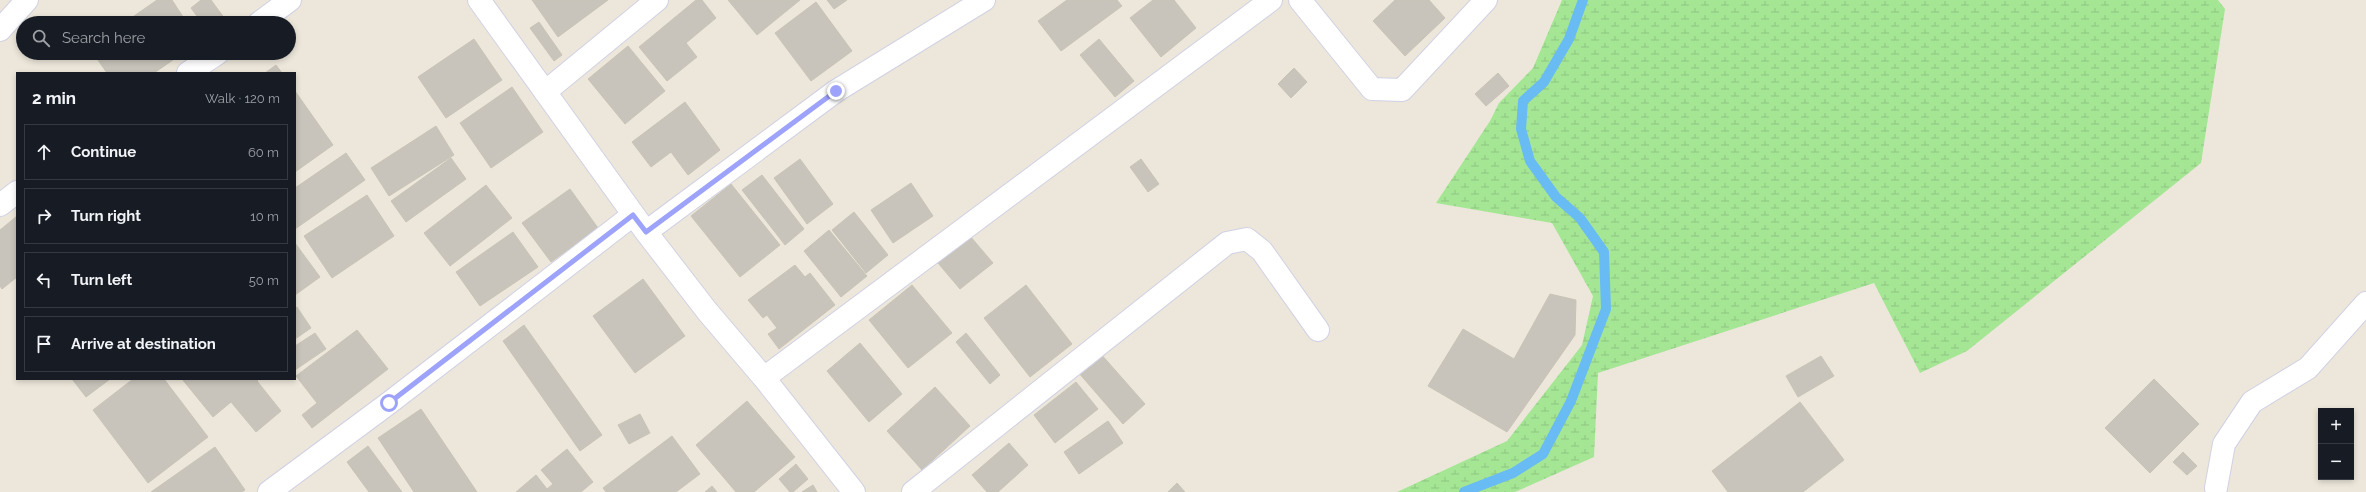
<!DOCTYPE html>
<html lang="en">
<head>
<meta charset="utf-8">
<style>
	:root { --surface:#171b24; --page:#242831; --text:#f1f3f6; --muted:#9ea1a6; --line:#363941 }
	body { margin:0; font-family:Raleway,sans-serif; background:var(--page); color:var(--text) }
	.controls { position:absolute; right:12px; bottom:12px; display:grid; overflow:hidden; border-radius:0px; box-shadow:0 2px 6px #0003 }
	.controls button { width:36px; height:36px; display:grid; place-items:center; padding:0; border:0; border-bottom:1px solid var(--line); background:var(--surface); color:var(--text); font:20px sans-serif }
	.stop { position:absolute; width:12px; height:12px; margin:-9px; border:3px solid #9da2fa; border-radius:50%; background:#fff }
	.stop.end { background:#9da2fa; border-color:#fff; box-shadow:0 1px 4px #0008 }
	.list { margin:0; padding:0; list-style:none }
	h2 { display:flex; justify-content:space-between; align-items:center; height:52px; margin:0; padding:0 16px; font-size:17px }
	h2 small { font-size:13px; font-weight:400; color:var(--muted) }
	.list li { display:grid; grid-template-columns:26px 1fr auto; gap:12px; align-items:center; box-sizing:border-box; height:56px; margin:0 8px 8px; padding:0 8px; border:1px solid var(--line); border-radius:0px }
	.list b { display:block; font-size:15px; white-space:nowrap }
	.list em { font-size:13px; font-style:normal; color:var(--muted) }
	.icon { flex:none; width:22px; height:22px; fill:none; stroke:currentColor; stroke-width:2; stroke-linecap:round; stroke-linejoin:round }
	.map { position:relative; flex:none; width:2366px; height:492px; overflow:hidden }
	.search { position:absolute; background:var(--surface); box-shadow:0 2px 6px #0003; left:16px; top:16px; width:280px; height:44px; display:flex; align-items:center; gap:10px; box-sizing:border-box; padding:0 14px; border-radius:22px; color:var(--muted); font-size:15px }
	.panel { position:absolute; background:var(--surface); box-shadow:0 2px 6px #0003; left:16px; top:72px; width:280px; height:308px; border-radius:0px }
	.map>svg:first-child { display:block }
	.wetland { fill:url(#wetland-marsh) }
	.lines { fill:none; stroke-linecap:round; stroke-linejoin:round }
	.stream { stroke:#69bbf3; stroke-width:10 }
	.building { fill:#c8c4bb; stroke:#c8c4b5 }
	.minor-casing { stroke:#d0d1e3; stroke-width:24 }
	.minor { stroke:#fff; stroke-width:22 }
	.route { stroke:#9da2fa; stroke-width:5 }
</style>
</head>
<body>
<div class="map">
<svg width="2366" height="492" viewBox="0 0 2366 492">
	<defs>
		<pattern id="wetland-marsh" width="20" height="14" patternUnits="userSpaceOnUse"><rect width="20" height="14" fill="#a5e695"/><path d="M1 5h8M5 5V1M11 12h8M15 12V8" fill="none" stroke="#8ec581"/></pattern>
	</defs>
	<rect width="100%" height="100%" fill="#ede7db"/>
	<path class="wetland" d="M 1562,0 L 2218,0 L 2225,9 L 2201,163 L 1967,351 L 1920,373 L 1874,283 L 1598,373 L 1594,457 L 1515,492 L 1397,492 L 1507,441 L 1582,345 L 1593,296 L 1552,223 L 1436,203 L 1490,121 L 1499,103 L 1533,68 Z"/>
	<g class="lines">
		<path class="stream" d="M 1464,492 L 1513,473 L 1543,454 L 1571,401 L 1606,309 L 1604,252 L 1580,218 L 1556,197 L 1530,161 L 1521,129 L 1523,101 L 1544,82 L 1569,39 L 1583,0"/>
	</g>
	<path class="building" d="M 157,0 L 172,0 L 187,23 L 124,23 Z
		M 201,0 L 211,0 L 228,23 L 202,23 L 191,8 Z
		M 532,0 L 608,0 L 558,37 Z
		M 696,0 L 702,0 L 716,18 L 686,43 L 697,57 L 667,81 L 639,47 Z
		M 728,0 L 800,0 L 757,35 Z
		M 827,0 L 847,0 L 834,9 Z
		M 1067,0 L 1117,0 L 1122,6 L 1061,51 L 1038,21 Z
		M 1153,0 L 1174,0 L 1196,28 L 1161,57 L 1130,18 Z
		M 1395,0 L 1429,0 L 1445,18 L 1405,56 L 1373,21 Z
		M 816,2 L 852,51 L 811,81 L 775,33 Z
		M 539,22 L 562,55 L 554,61 L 530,28 Z
		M 474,39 L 502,80 L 446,118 L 418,77 Z
		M 1099,39 L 1134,81 L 1115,97 L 1080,55 Z
		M 628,46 L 665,91 L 625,124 L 588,79 Z
		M 93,53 L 183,53 L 154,73 L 107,73 Z
		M 276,65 L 282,73 L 265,73 Z
		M 1294,68 L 1307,82 L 1291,98 L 1278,84 Z
		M 1498,73 L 1509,86 L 1486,106 L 1475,94 Z
		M 512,87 L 543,132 L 491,168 L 460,123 Z
		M 295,91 L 333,145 L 295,172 Z
		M 685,102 L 720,150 L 688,175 L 671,152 L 651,167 L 632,142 Z
		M 436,126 L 454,155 L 389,196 L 371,168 Z
		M 346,153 L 365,180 L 295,229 L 295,188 Z
		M 451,158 L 466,179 L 406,222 L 391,201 Z
		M 800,159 L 833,204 L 807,224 L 774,178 Z
		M 1141,159 L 1159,184 L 1148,192 L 1130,167 Z
		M 762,175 L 804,229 L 785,245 L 742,190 Z
		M 911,183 L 933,216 L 893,243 L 871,210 Z
		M 731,184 L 780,245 L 740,277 L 691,216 Z
		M 486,185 L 512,218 L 450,266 L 424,233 Z
		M 570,189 L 598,228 L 551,262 L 522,223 Z
		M 367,195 L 394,236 L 332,278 L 304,236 Z
		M 854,212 L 888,255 L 866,273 L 832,230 Z
		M 17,216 L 17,277 L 2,289 L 0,286 L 0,230 Z
		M 829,230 L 867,276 L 841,297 L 804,251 Z
		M 513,232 L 538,267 L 480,306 L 456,272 Z
		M 970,236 L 993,263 L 960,289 L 938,263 Z
		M 295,243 L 320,277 L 295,295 Z
		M 795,265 L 805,277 L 810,273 L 835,305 L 779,349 L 768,334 L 777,328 L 767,315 L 763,318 L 748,300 Z
		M 643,279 L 685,336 L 635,373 L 593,316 Z
		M 912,285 L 952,333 L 908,368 L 869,320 Z
		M 1026,285 L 1072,344 L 1030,377 L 984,318 Z
		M 1550,294 L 1576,300 L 1575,335 L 1507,432 L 1428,386 L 1463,329 L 1514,359 Z
		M 297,307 L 311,328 L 295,339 L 295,308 Z
		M 524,325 L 602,435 L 580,451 L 503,341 Z
		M 357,330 L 388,369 L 312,428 L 302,415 L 317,403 L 296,376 Z
		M 315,333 L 326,349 L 295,370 L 295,346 Z
		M 966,333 L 1000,375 L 990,384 L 956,342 Z
		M 860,343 L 902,394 L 869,422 L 827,371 Z
		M 1100,353 L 1145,404 L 1123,424 L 1078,372 Z
		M 1821,356 L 1834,376 L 1798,397 L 1786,376 Z
		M 72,379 L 110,379 L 86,397 Z
		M 133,379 L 164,379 L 208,437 L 148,483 L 93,410 Z
		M 182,379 L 259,379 L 257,381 L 281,411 L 256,432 L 231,402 L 213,417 Z
		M 2154,379 L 2199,424 L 2150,473 L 2105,428 Z
		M 1076,382 L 1098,409 L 1055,443 L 1034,415 Z
		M 935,387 L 970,426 L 922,470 L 887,431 Z
		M 747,401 L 795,457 L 754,492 L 736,492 L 696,445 Z
		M 1800,402 L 1844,460 L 1803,492 L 1728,492 L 1712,471 Z
		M 421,409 L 477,492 L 414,492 L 378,438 Z
		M 640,414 L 650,433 L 629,444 L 618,425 Z
		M 1108,421 L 1123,443 L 1079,474 L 1064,452 Z
		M 672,436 L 700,474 L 676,492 L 606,492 L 603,488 Z
		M 1009,443 L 1028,465 L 998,492 L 987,492 L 972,475 Z
		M 368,446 L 402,492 L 369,492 L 347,462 Z
		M 215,447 L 245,490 L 242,492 L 151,492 Z
		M 567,449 L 593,482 L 581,492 L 516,492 L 536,475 L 547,489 L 553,484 L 541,470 Z
		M 2183,452 L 2197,466 L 2187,475 L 2173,462 Z
		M 796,464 L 808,479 L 793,492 L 790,492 L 779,479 Z
		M 1177,483 L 1185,492 L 1168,492 Z
		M 813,485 L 817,492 L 802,492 Z
		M 712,486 L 717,492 L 705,492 Z"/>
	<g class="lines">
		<g class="minor-casing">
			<path id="minor" d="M 479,0 L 646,232 L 707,311 L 764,378 L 854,492
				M 1300,0 L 1372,89 L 1402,90 L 1486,0
				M 259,23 L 290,0
				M 0,30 L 27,0
				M 188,73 L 218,53
				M 545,92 L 657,0
				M 0,205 L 17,192
				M 646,232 L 836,91 L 984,0
				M 764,378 L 1271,0
				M 2216,488 L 2224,444 L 2252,402 L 2308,368 L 2366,303
				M 269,492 L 389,403 L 633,215
				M 913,492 L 1227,243 L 1247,239 L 1262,251 L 1318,330"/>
		</g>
		<use href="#minor" class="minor"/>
	</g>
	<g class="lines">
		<path class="route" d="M 389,403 L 633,215 L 646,232 L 836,91"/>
	</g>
</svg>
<div class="controls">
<button>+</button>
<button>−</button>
</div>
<div class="stop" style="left:389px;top:403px"></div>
<div class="stop end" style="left:836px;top:91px"></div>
<div class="search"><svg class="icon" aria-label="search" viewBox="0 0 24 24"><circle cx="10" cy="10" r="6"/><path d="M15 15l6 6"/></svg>Search here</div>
<section class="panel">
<h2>2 min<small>Walk · 120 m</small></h2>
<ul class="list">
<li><svg class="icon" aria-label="ahead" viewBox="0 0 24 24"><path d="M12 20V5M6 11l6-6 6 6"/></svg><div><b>Continue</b></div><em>60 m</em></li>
<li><svg class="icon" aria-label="right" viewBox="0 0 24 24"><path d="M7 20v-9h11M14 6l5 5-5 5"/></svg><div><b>Turn right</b></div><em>10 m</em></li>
<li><svg class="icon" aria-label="left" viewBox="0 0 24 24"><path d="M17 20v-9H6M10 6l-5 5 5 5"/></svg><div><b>Turn left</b></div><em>50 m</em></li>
<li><svg class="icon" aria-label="arrive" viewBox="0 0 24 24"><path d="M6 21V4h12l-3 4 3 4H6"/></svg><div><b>Arrive at destination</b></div></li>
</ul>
</section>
</div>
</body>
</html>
